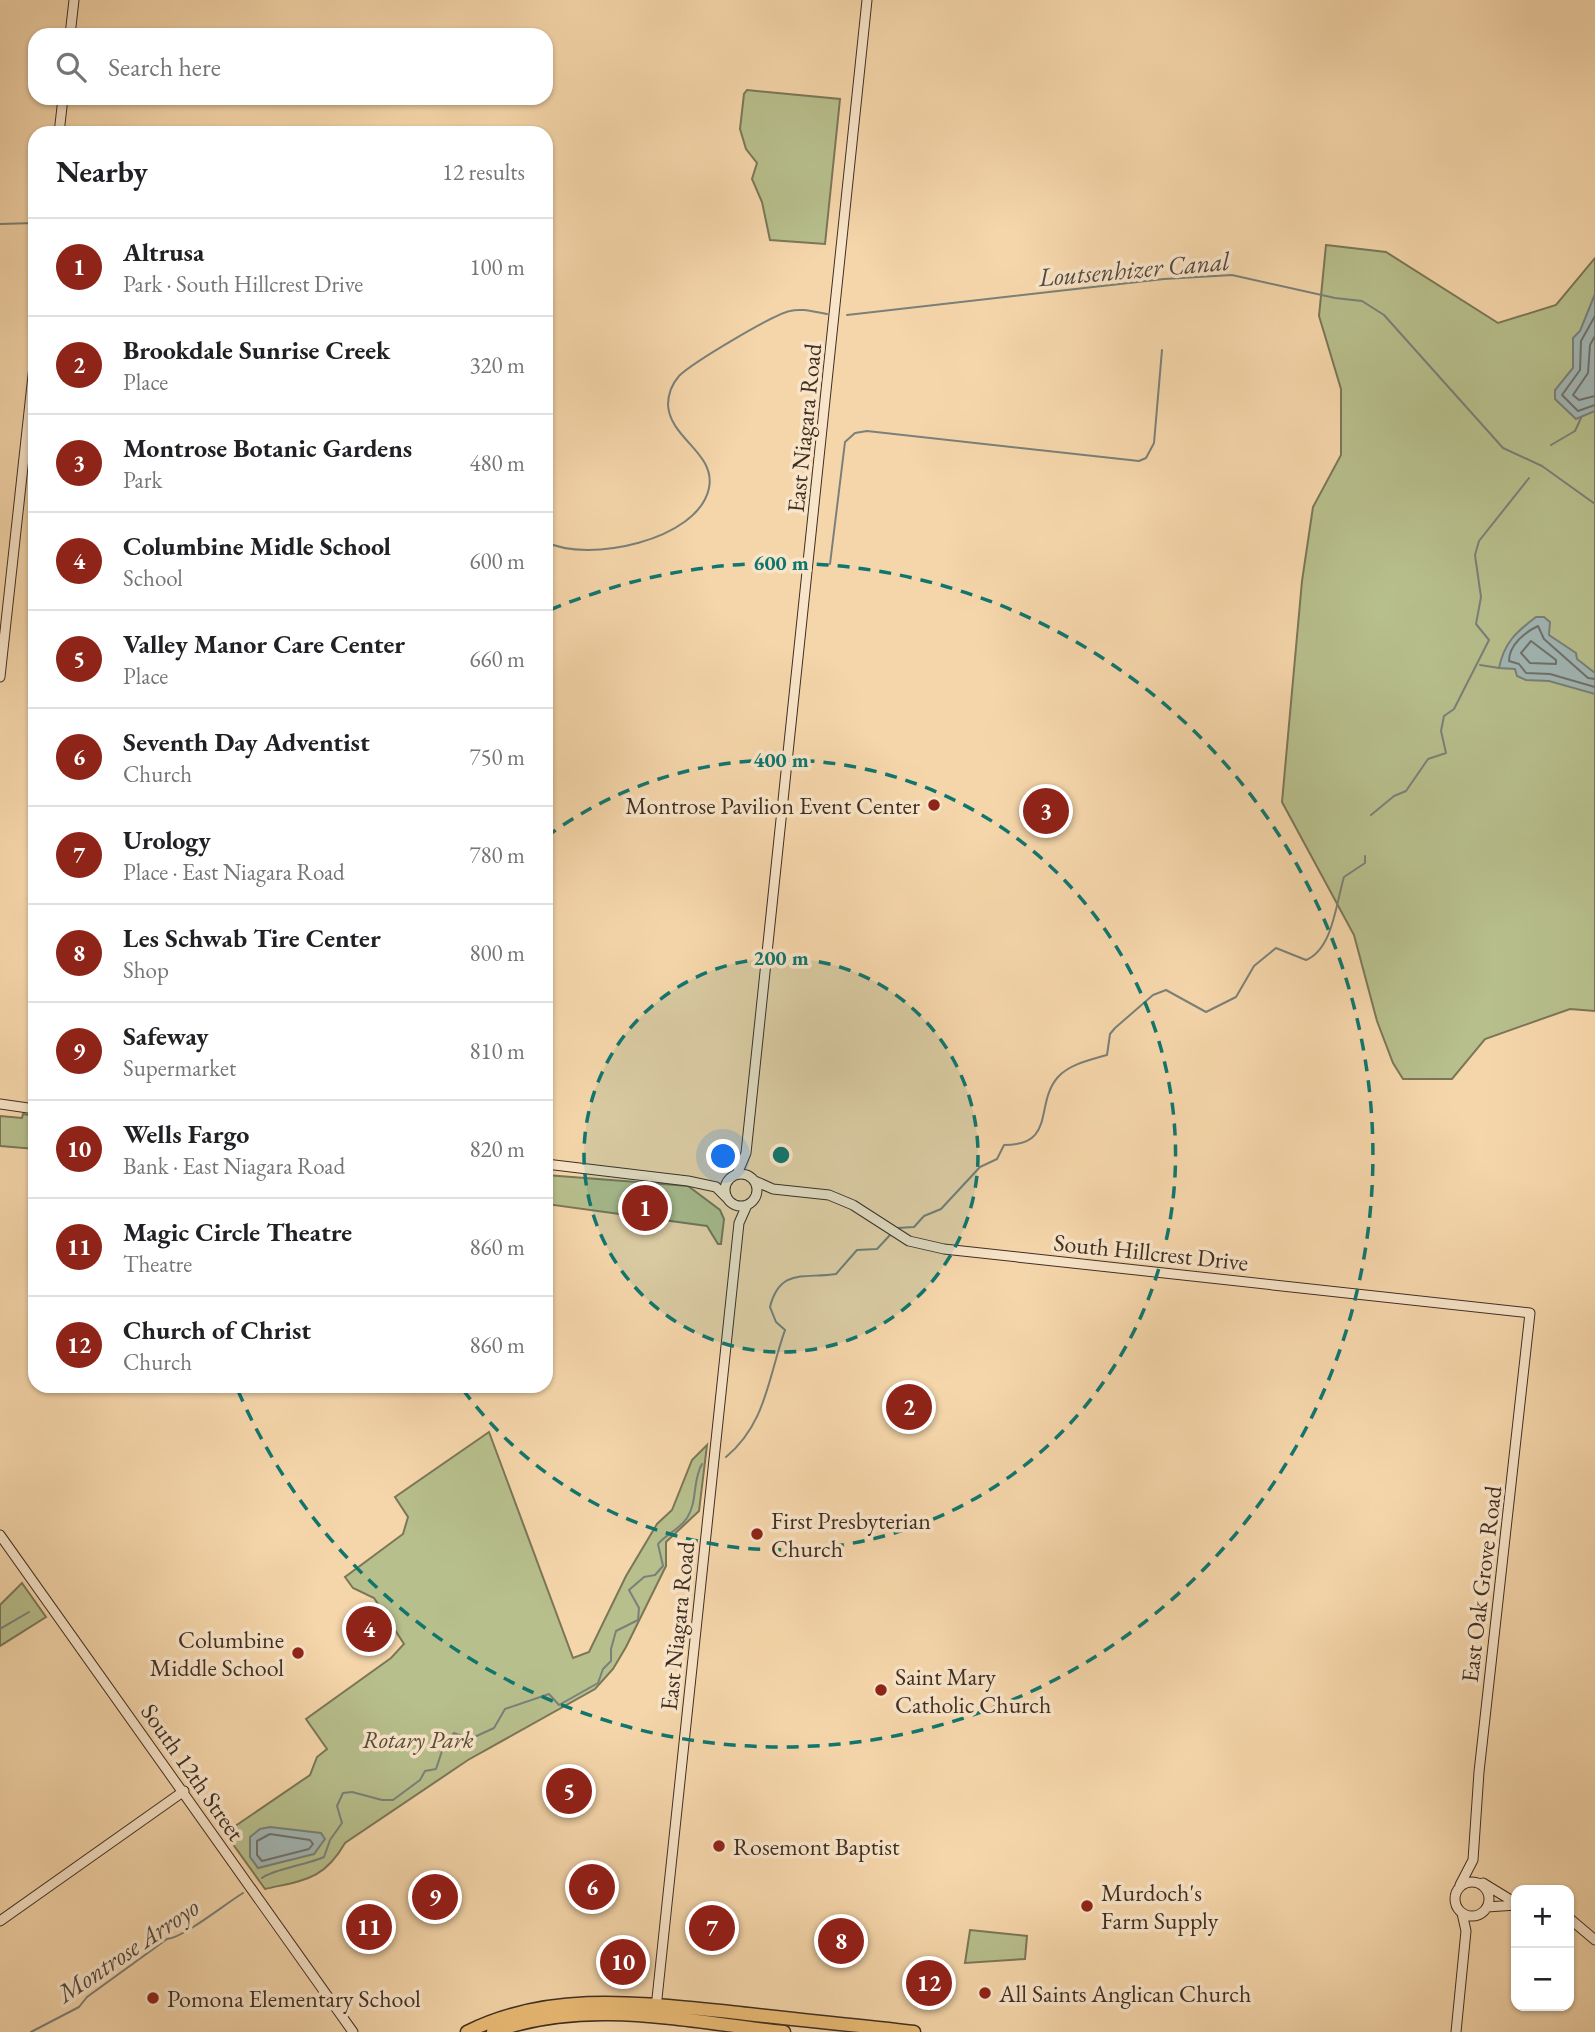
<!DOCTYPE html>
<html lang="en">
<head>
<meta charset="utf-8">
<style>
	:root { --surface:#fff; --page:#f6f6f6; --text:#202124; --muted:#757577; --line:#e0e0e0; --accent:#8f2418 }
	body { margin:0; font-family:"EB Garamond",serif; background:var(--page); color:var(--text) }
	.controls { position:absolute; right:21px; bottom:21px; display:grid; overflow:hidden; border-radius:14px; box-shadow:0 2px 5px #0004 }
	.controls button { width:63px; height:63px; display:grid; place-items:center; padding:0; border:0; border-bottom:2px solid var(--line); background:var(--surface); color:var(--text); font:35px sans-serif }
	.you { position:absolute; left:724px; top:1157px; width:24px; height:24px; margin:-18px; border:5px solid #fff; border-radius:50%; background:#1a73e8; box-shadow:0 0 0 10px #1a73e833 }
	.badge { display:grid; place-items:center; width:46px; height:46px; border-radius:50%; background:var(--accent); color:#fff; font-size:23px; font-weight:700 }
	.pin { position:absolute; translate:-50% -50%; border:4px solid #fff; box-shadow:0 2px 7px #0006 }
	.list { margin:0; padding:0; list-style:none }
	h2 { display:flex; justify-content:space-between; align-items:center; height:91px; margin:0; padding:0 28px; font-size:30px }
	h2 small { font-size:23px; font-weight:400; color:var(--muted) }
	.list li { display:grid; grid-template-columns:46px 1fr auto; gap:21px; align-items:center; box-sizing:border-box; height:98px; padding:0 28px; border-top:2px solid var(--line) }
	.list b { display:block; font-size:26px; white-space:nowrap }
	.list p { margin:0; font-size:23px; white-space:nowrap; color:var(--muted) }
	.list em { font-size:23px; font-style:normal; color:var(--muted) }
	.icon { flex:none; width:38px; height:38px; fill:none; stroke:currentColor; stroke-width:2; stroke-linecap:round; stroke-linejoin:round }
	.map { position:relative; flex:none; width:1595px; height:2032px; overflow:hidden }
	.search { position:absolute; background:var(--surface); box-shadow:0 2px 5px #0004; left:28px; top:28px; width:525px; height:77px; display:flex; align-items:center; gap:18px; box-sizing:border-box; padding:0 24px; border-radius:21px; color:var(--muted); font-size:26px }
	.panel { position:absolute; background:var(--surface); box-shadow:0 2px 5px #0004; left:28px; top:126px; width:525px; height:1267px; border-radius:21px }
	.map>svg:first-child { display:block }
	.green { fill:#b7bf8c; stroke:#7b7658; stroke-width:2 }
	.water { fill:#a1b6b4; stroke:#7a807a; stroke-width:2 }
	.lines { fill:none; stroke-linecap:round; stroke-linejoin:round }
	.shore { stroke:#70726c; stroke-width:2 }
	.stream { stroke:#7a807a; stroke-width:2 }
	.secondary-casing { stroke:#3f2e23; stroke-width:11 }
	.highway-casing { stroke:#3f2e23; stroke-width:15 }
	.secondary { stroke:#f8e4c8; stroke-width:9 }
	.highway { stroke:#eabb75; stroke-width:12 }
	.ring { fill:none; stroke:#0f766e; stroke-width:3.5; stroke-dasharray:12 9 }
	.poi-dot { fill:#8f2418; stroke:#f8e4c8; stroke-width:2.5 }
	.labels { text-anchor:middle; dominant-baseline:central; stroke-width:7; stroke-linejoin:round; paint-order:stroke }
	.street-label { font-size:24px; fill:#3f2e23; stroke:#f8e4c8 }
	.poi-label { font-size:24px; fill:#3f2e23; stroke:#f8e4c8; text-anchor:start }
	.park-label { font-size:24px; font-style:italic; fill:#574b38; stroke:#f8e4c8 }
	.water-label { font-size:26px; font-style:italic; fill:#534940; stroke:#f8e4c8 }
	.centre { fill:#0f766e; stroke:#f8e4c8; stroke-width:3.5 }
	.ring-label { font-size:21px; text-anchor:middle; font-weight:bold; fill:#0f766e; stroke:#f8e4c8; stroke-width:7; stroke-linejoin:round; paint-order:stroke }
</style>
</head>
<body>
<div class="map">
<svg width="1595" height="2032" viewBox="0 0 1595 2032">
	<rect width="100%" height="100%" fill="#f5d6aa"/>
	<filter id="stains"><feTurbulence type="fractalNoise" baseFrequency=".00286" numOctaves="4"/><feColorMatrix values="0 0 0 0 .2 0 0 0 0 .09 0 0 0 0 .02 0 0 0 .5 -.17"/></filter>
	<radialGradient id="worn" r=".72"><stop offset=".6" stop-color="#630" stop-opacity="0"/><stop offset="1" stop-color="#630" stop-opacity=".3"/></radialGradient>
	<path class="green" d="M 747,90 L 840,99 L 825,244 L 770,240 L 762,202 L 752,179 L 757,163 L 746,149 L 740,129 L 744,94 Z
		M 1326,245 L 1386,252 L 1498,323 L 1556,305 L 1595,258 L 1595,1011 L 1570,1009 L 1485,1039 L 1452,1079 L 1403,1079 L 1393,1063 L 1377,1021 L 1354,935 L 1282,802 L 1302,581 L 1313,507 L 1341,455 L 1341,389 L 1319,316 Z
		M 23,1114 L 35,1116 L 35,1149 L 0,1146 L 0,1116 L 22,1118 Z
		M 546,1175 L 688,1186 L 720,1210 L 724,1219 L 721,1244 L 718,1244 L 707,1226 L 546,1204 Z
		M 489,1432 L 573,1658 L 589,1652 L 626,1576 L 657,1524 L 672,1510 L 692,1460 L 707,1445 L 699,1511 L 666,1542 L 666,1566 L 626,1647 L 613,1669 L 595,1689 L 468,1760 L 345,1843 C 324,1880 304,1880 265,1889 L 225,1833 L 310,1775 L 317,1757 L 327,1749 L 306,1719 L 391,1658 L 404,1644 L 374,1598 L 353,1588 L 345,1577 L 403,1534 L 408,1517 L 395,1497 Z
		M 22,1583 L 46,1617 L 0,1646 L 0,1605 Z
		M 970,1930 L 1027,1936 L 1025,1959 L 965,1963 Z"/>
	<path class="water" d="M 1595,294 L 1595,411 L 1576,419 L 1555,399 L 1555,390 L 1573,368 L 1573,338 L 1580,331 Z
		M 1536,617 L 1544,617 L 1550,622 L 1549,635 L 1576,653 L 1577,659 L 1595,673 L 1595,694 L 1549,681 L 1526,680 L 1517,676 L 1515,669 L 1499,668 C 1504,643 1516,632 1536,617 Z
		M 270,1827 L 321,1833 L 325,1839 L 314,1854 L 258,1868 L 250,1857 L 250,1837 L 260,1829 Z"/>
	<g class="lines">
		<path class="shore" d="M 1595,316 L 1581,341 L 1580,370 L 1562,395 L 1578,411 L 1595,405
			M 1595,336 L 1590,345 L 1588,373 L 1573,395 L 1579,400 L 1595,396
			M 1531,641 L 1556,660 L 1556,664 L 1530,663 L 1521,653 Z
			M 1595,679 L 1588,678 L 1544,639 L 1538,626 C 1525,632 1509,645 1509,661 L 1519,664 L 1526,673 L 1550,674 L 1595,687
			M 270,1834 L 310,1840 L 313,1844 L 309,1849 L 262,1861 L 257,1855 L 257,1841 Z"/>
		<path class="stream" d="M 0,224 L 35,223
			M 847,315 L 1164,279 L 1232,275 L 1335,298 L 1362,301 L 1384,315 L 1503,448 L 1542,466 L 1595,504
			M 1551,445 L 1575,431 L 1581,418
			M 546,542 C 587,563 698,541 709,488 C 716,453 670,439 668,405 C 668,394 672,384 679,376 C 692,363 772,315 790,311 C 802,308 814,312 827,314
			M 830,564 L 845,442 L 855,433 L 867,431 L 1139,461 L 1146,458 L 1154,443 L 1162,350
			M 1480,665 L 1499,668
			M 1371,815 L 1394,796 L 1406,791 L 1428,759 L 1446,753 L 1441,731 L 1444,716 L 1454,709 L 1489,640 L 1476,624 L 1481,597 L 1475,555 L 1479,541 L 1529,478
			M 897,1228 L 914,1227 L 924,1216 L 941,1209 L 980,1167 L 997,1159 L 1004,1145 C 1057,1145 1034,1104 1058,1077 C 1070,1064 1090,1060 1107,1055 L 1110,1034 L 1115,1028 L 1153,995 L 1166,990 L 1206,1012 L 1236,997 L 1254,966 L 1276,948 L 1306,960 C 1333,949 1336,903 1344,877 L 1365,863 L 1365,856
			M 726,1457 C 766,1424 768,1378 785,1330 L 776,1322 L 770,1307 C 780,1267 806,1279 836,1274 L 857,1250 L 877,1249 L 891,1234
			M 0,1629 L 29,1612
			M 262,1878 C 271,1870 309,1864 324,1857 L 330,1840 L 342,1823 L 337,1806 L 343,1793 L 352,1792 L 382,1800 L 393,1800 L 420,1780 L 425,1771 L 436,1769 L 445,1742 L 454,1733 L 470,1739 L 494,1728 L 505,1709 L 549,1694 L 559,1705 L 598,1683 L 603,1669 L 611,1661 L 611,1649 L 616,1631 L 638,1620 L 639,1608 L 629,1590 L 644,1577 L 655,1575 L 663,1566 L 658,1544 C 666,1534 679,1530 687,1518 C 698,1501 692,1481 702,1464
			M 31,2032 L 79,2007 L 87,1997 L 167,1939 C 183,1938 225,1904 243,1893"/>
		<g class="secondary-casing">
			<path id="secondary" d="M 70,35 L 74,0
				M 59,133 L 63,98
				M 0,677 L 35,357
				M 0,1104 L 35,1109
				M 546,1164 L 688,1181 L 716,1187 L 726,1197
				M725 1190a16 16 0 1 1 32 0a16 16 0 1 1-32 0Z
				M 737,1174 L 746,1153 L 867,0
				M 755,1181 L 773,1189 L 829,1195 L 853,1205 L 909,1241 L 944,1249 L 1530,1313 L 1479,1772 L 1473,1860 L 1460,1885
				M 0,1535 L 353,2032
				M1455 1899a17 17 0 1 1 34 0a17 17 0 1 1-34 0Z
				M 1483,1883 L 1514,1902
				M 1487,1907 L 1516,1905
				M 1569,1918 L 1595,1940
				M 0,1921 L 184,1791
				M 656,2008 L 739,1223 L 747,1205
				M 1456,2032 L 1466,1931 L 1462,1913"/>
		</g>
		<g class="highway-casing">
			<path id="highway" d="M 467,2032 C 553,1989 646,2004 739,2013 C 797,2020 855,2025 914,2032
				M 493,2032 C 587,1997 688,2022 784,2032"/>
		</g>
		<use href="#secondary" class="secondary"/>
		<use href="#highway" class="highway"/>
	</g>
	<circle cx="781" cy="1155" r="197" fill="#0f766e" fill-opacity=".12"/>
	<g class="ring">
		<circle cx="781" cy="1155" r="197"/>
		<path d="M546 837A395 395 0 1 1 461 1387"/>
		<path d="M550 610A592 592 0 1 1 236 1386"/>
	</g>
	<g class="poi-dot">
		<circle cx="934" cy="805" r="7"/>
		<circle cx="757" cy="1534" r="7"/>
		<circle cx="298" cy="1653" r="7"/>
		<circle cx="881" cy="1690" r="7"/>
		<circle cx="719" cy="1846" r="7"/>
		<circle cx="1087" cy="1906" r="7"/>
		<circle cx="985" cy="1993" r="7"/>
		<circle cx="153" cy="1998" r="7"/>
	</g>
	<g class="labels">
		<g class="street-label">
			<text transform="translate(804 428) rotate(-84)">East Niagara Road</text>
			<text transform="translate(1151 1252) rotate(6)">South Hillcrest Drive</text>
			<text transform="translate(1481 1584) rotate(-83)">East Oak Grove Road</text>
			<text transform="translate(677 1626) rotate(-84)">East Niagara Road</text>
			<text transform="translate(193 1772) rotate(55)">South 12th Street</text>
		</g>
		<g class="poi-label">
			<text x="920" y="805" text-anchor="end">Montrose Pavilion Event Center</text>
			<text x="771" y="1520">First Presbyterian<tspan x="771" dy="28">Church</tspan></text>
			<text x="284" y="1639" text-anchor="end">Columbine<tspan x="284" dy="28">Middle School</tspan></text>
			<text x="895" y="1676">Saint Mary<tspan x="895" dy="28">Catholic Church</tspan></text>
			<text x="733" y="1846">Rosemont Baptist</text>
			<text x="1101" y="1892">Murdoch's<tspan x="1101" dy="28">Farm Supply</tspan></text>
			<text x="999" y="1993">All Saints Anglican Church</text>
			<text x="167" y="1998">Pomona Elementary School</text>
		</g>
		<g class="park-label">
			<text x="418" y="1739">Rotary Park</text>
		</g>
		<g class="water-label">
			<text transform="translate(1134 269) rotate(-5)">Loutsenhizer Canal</text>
			<text transform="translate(128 1950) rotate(-34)">Montrose Arroyo</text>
		</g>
	</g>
	<circle cx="781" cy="1155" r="10" class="centre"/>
	<g class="ring-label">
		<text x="781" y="570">600 m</text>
		<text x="781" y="767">400 m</text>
		<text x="781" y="965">200 m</text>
	</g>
	<rect width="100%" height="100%" filter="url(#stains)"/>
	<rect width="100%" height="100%" fill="url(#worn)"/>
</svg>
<div class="controls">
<button>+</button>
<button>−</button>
</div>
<div class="you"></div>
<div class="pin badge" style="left:645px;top:1208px">1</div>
<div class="pin badge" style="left:909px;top:1407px">2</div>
<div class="pin badge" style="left:1046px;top:811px">3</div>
<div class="pin badge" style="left:369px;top:1629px">4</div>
<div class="pin badge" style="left:569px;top:1791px">5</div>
<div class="pin badge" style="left:592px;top:1887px">6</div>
<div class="pin badge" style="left:712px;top:1928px">7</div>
<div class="pin badge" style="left:841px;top:1941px">8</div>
<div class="pin badge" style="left:435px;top:1897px">9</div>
<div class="pin badge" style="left:623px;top:1962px">10</div>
<div class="pin badge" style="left:369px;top:1927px">11</div>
<div class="pin badge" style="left:929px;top:1983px">12</div>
<div class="search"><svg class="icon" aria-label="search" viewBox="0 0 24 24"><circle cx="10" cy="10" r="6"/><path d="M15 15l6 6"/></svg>Search here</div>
<section class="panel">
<h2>Nearby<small>12 results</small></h2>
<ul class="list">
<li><span class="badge">1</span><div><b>Altrusa</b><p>Park · South Hillcrest Drive</p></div><em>100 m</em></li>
<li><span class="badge">2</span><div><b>Brookdale Sunrise Creek</b><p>Place</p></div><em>320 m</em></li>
<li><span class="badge">3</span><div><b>Montrose Botanic Gardens</b><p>Park</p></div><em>480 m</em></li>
<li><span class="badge">4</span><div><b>Columbine Midle School</b><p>School</p></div><em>600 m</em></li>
<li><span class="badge">5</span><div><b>Valley Manor Care Center</b><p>Place</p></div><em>660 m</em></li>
<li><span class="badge">6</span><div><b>Seventh Day Adventist</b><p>Church</p></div><em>750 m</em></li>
<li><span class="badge">7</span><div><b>Urology</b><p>Place · East Niagara Road</p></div><em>780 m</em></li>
<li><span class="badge">8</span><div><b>Les Schwab Tire Center</b><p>Shop</p></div><em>800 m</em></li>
<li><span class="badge">9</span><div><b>Safeway</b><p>Supermarket</p></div><em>810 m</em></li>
<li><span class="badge">10</span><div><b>Wells Fargo</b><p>Bank · East Niagara Road</p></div><em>820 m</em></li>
<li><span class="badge">11</span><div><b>Magic Circle Theatre</b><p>Theatre</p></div><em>860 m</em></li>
<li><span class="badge">12</span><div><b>Church of Christ</b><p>Church</p></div><em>860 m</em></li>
</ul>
</section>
</div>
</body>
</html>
